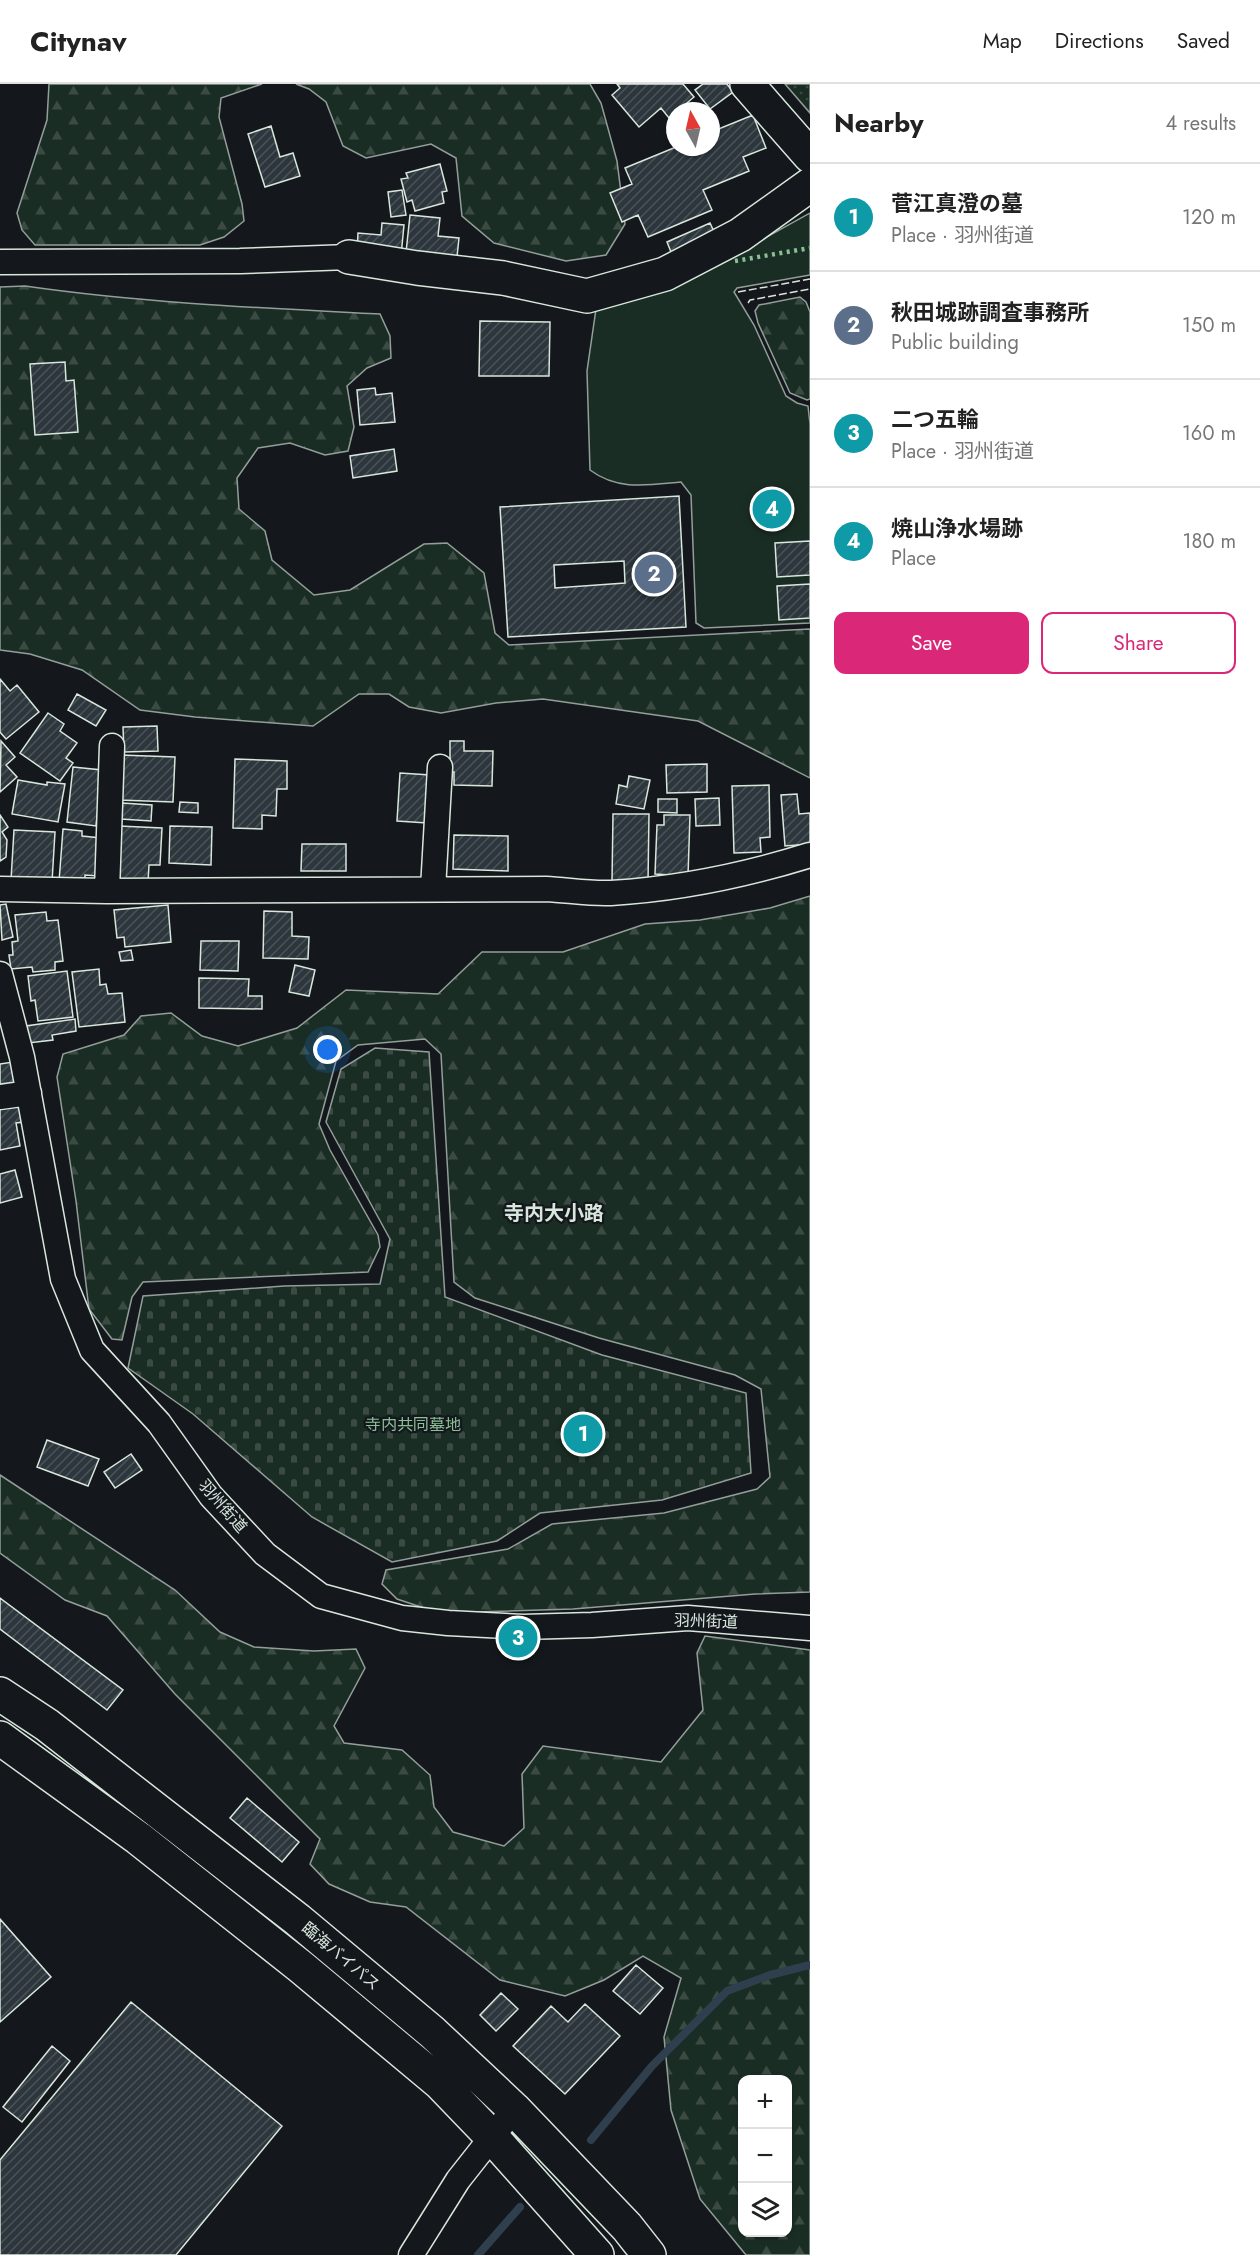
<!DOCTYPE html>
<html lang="en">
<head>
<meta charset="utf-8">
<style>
	:root { --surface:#fff; --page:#f2f2f2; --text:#222; --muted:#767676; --line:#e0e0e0; --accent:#db2777 }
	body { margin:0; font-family:Jost,"Noto Sans JP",sans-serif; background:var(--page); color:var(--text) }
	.controls { position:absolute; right:18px; bottom:18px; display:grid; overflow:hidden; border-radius:12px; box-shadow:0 2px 4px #0004 }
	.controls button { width:54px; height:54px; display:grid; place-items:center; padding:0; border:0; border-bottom:2px solid var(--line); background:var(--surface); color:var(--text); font:30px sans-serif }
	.compass { position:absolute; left:666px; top:18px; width:54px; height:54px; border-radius:50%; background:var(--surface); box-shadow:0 2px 4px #0004; rotate:352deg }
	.you { position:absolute; left:328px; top:966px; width:21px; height:21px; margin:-15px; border:4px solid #fff; border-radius:50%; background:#1a73e8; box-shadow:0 0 0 9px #1a73e833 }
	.badge { display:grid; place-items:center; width:39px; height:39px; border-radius:50%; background:var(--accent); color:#fff; font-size:20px; font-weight:700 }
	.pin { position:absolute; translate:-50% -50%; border:3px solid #fff; box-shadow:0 2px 6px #0006 }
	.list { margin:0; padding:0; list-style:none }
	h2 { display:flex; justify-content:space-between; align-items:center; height:78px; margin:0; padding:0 24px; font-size:26px }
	h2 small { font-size:20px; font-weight:400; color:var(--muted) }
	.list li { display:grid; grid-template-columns:39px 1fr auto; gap:18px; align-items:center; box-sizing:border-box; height:108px; padding:0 24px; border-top:2px solid var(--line) }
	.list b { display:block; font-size:22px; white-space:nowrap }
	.list p { margin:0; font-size:20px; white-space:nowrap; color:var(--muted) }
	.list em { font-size:20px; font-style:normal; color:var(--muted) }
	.actions { display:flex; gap:12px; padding:18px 24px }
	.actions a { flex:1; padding:14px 0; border:2px solid var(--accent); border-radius:12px; text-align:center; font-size:21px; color:var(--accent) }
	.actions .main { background:var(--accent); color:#fff }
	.icon { flex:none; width:33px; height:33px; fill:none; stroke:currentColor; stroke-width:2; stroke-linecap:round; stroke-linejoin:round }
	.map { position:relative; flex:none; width:810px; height:2171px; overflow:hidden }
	header { display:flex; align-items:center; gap:36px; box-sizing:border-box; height:84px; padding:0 30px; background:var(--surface); border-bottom:2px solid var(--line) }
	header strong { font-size:28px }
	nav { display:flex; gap:33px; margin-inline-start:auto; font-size:21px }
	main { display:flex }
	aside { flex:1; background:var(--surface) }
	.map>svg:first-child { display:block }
	.grass { fill:#1a2d24; stroke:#939e99; stroke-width:1.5 }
	.forest { fill:url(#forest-firs); stroke:#939e99; stroke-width:1.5; fill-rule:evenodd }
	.cemetery { fill:url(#cemetery-stones); stroke:#939e99; stroke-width:1.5 }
	.park { fill:url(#park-dots); stroke:#939e99; stroke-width:1.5 }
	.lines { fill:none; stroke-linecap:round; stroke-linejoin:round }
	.stream { stroke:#2f3f4d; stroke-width:8 }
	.building { fill:url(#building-hatch); stroke:#d8e6dc; stroke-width:1.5; fill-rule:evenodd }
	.street-casing { stroke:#d8e6dc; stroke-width:27 }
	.secondary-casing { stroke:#d8e6dc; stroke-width:36 }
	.highway-casing { stroke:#d8e6dc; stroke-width:36 }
	.street { stroke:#14181c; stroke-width:24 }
	.secondary { stroke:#14181c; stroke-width:33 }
	.highway { stroke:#14181c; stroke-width:33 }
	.hedge { stroke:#8ac095; stroke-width:4.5; stroke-dasharray:3 4.5; stroke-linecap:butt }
	.fence { stroke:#d8e6dc; stroke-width:1.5; stroke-dasharray:8 3; stroke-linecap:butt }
	.labels { text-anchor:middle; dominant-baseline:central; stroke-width:4.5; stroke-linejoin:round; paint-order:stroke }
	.park-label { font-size:16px; fill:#8ac095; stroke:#14181c }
	.street-label { font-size:16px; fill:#d8e6dc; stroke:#14181c }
	.quarter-label { font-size:20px; font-weight:bold; fill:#d8e6dc; stroke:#14181c }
</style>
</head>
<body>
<header>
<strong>Citynav</strong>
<nav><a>Map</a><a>Directions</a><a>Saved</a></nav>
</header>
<main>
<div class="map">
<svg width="810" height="2171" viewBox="0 0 810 2171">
	<defs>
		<pattern id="forest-firs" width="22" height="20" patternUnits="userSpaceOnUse" patternTransform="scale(1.5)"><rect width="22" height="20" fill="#1a2d24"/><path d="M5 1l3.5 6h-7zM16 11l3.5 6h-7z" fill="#3b4b43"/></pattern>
		<pattern id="cemetery-stones" width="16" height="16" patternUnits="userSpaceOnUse" patternTransform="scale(1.5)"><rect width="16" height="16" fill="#1a2d24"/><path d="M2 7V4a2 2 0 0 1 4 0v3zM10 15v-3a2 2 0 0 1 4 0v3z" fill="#3b4b43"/></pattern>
		<pattern id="park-dots" width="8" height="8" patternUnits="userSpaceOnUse" patternTransform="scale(1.5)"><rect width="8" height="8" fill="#1a2d24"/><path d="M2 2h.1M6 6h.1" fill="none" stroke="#3b4b43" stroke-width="1.8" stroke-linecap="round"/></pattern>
		<pattern id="building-hatch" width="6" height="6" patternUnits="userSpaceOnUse" patternTransform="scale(1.5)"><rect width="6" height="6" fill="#2c363c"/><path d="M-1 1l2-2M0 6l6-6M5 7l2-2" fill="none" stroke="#4a5358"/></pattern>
	</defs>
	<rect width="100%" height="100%" fill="#14181c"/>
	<path class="grass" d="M 810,129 L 810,191 L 737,204 L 734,208 L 754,241 L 786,312 L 797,319 L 808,322 L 810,340 L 810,539 L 704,544 L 696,539 L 691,411 L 681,398 C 648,401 618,407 590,386 L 587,287 L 596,225 L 729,174 Z"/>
	<path class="forest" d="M 49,0 L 262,0 L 221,14 L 219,33 L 242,120 L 244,137 L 224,153 L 200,161 L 35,161 L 22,146 L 17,129 L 47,36 Z
		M 296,0 L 590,0 L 601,19 L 617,77 L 625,140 L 606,171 L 566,177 L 494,159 L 462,132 L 456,74 L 431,60 L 366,74 L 343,62 L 326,18 L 309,5 Z
		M 25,202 C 143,219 261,224 380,230 L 390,252 L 391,274 L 367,284 L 347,302 L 354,343 L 348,367 L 325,371 L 290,359 L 258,364 L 237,394 L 239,425 L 265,447 L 272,476 L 314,511 L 350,506 L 424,460 L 447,459 L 484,489 L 495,549 L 509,561 L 810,545 L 810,694 L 698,637 L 543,615 L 496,619 L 441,629 L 409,623 L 389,610 L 359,610 L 313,642 L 195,633 L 140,626 L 82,586 L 30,570 L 0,566 L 0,203 Z
		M 800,213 L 806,218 L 810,228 L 810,315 L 807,316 L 790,309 L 758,239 L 755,227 L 759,221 Z
		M 810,812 L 810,1508 L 755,1510 L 573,1525 L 439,1529 L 397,1515 L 382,1500 L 386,1486 L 508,1465 L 552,1440 L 664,1429 L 757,1405 L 770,1393 L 761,1305 L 735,1291 L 599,1254 L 475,1214 L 454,1198 L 441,970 L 425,955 L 358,961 L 336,977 L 319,1040 L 330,1066 L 378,1151 L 380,1163 L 368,1188 L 143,1198 L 132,1213 L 122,1256 L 112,1255 L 89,1225 L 76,1117 L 57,993 L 63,970 L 124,951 L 141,932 L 171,929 L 202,952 L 238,962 L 297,944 L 346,906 L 438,910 L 482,868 L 563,868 L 645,840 L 700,836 L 770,824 Z
		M 0,1391 L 175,1506 L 220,1548 L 254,1563 L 314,1567 L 356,1565 L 365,1584 L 334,1642 L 344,1659 L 402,1666 L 430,1691 L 434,1723 L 453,1748 L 504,1762 L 524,1744 L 522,1690 L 543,1662 L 661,1678 L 703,1626 L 697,1569 L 705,1552 L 810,1566 L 810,2171 L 746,2171 L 700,2115 L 671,2026 L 664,1953 L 681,1894 L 643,1872 L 604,1896 L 565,1912 L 500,1896 L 406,1823 L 370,1818 L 329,1800 L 310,1780 L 320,1755 L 175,1610 L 107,1532 L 65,1516 L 0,1469 ZM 742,1996 L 788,1996 L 788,2148 L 742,2148 Z"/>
	<path class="cemetery" d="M 375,964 L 429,968 L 445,1213 L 602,1271 L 746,1309 L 751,1389 L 662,1416 L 540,1429 L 497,1457 L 392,1478 L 312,1433 L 193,1330 L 128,1284 L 143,1212 L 284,1202 L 380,1200 L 390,1155 L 326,1038 L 341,985 Z"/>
	<path class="park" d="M 785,0 L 810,0 L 810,29 Z"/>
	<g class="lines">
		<path class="stream" d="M 591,2056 L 652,1982 L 727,1907 L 770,1891 L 810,1881
			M 478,2171 L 520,2123"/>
	</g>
	<path class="building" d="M 617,0 L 683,0 L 694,13 L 669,34 L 661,24 L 639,43 L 612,11 L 620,4 Z
		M 703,0 L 727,0 L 733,8 L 710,25 L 695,6 Z
		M 753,31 L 766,64 L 743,73 L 749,87 L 703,106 L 712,126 L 648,153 L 638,131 L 622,138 L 610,109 L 632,100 L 625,84 L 676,63 L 711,63 L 711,48 Z
		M 271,42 L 280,73 L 293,69 L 300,92 L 265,103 L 248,50 Z
		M 440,80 L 447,107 L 442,108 L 444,119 L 415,127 L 412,116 L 407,118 L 401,95 L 408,94 L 406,89 Z
		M 402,106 L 406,131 L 391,133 L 388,108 Z
		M 410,131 L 440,134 L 438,152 L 459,154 L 456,182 L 405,178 Z
		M 382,139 L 404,141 L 401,172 L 357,167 L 358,149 L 381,151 Z
		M 710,139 L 717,154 L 673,173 L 667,158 Z
		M 480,237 L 550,238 L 549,292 L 479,292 Z
		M 65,278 L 66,297 L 74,296 L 78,348 L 35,351 L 30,280 Z
		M 375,304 L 376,311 L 392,309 L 395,338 L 360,341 L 357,306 Z
		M 394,365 L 397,387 L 353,394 L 350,372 Z
		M 679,412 L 686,543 L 508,553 L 500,423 ZM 624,477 L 625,499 L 555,504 L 554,481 Z
		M 810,457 L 810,491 L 777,493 L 775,459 Z
		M 810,500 L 810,534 L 779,536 L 777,502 Z
		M 0,595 L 10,607 L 17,601 L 39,628 L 6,655 L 0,648 Z
		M 77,610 L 106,626 L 96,642 L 68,626 Z
		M 48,629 L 64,640 L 60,647 L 77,659 L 66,674 L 73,679 L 60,697 L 20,669 Z
		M 157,642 L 158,667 L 124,668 L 123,643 Z
		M 1,657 L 15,673 L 6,681 L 17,693 L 0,708 Z
		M 450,657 L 464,657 L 464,667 L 493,667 L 492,702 L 454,701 L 454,688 L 450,688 Z
		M 120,671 L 175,673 L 173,718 L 119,716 Z
		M 235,675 L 287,677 L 287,705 L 277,705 L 276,732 L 262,731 L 262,745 L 233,744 Z
		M 707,680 L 707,708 L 667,709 L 666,681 Z
		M 73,683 L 102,686 L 96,742 L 67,738 Z
		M 400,689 L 430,691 L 427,739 L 397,737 Z
		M 629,692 L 650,696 L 644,725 L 616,720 L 619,701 L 627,703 Z
		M 18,696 L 47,701 L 47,698 L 65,700 L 58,738 L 12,730 Z
		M 769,701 L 770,753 L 760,754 L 761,768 L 734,769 L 732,702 Z
		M 797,710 L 799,730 L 810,729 L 810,760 L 785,762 L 781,711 Z
		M 719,714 L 720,741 L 696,742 L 695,715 Z
		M 658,715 L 677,715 L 677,729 L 658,728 Z
		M 180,718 L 198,719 L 198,729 L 179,728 Z
		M 122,719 L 152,721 L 151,737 L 121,735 Z
		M 613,730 L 649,730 L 648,799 L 612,798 Z
		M 0,731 L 8,743 L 2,748 L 7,756 L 6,773 L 0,777 Z
		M 664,731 L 690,731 L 688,792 L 655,790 L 657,741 L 664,741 Z
		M 119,742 L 162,744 L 160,781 L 149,781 L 148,798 L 117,796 Z
		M 170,742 L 212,743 L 211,781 L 169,779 Z
		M 63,745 L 82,747 L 82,752 L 101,754 L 98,792 L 85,791 L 85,799 L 59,798 Z
		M 14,746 L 55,748 L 52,798 L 11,796 Z
		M 454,751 L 508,752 L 508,787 L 453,785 Z
		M 302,760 L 346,760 L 346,787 L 301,787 Z
		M 6,820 L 13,853 L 2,856 L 0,821 Z
		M 168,821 L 171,858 L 125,863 L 124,853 L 117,854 L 114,826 Z
		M 264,827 L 292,828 L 292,852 L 309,853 L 308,875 L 263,874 Z
		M 46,828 L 47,837 L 58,836 L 63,877 L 55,878 L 55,886 L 33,888 L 32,883 L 11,885 L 9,871 L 13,871 L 12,858 L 18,857 L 15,831 Z
		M 201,857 L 239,857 L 238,887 L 200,886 Z
		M 131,866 L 133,876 L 121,877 L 119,868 Z
		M 295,881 L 315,886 L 309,912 L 289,908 Z
		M 99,885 L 100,901 L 106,900 L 108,910 L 122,909 L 125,938 L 79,943 L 72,888 Z
		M 67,887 L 73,933 L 38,937 L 35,916 L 31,917 L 28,892 Z
		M 199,894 L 249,895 L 248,912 L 262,912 L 262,925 L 199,924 Z
		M 75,935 L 76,947 L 52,951 L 53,956 L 28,959 L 26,942 Z
		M 13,978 L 17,1005 L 0,1008 L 0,980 Z
		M 20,1019 L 23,1038 L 16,1039 L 20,1062 L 0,1066 L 0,1023 Z
		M 15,1086 L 22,1113 L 0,1119 L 0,1090 Z
		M 47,1356 L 99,1375 L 88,1402 L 37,1383 Z
		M 131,1370 L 142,1386 L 115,1404 L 104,1388 Z
		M 0,1514 L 123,1606 L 107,1626 L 0,1545 Z
		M 247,1714 L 299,1758 L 282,1778 L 230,1734 Z
		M 0,1835 L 51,1893 L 0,1938 Z
		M 636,1881 L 663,1904 L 640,1930 L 613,1907 Z
		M 501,1909 L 518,1925 L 496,1947 L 480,1931 Z
		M 131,1918 L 282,2042 L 176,2171 L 0,2171 L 0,2076 Z
		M 585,1920 L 620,1952 L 565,2010 L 513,1962 L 551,1922 L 568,1938 Z
		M 52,1962 L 70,1977 L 22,2038 L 3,2023 Z"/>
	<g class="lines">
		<g class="street-casing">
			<path id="street" d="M 0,178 L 240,177 L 349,173
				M 0,805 L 107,807 L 546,805 C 567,806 590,810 611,809 C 678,805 746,791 810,771
				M 433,805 L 440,683
				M 107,807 L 112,662
				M 0,890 L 22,973 L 63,1195 L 92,1266 L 159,1339 L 211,1412 L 265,1470 L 321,1512 L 402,1534 L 448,1539 L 523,1543 L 592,1541 L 688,1534 L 810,1544
				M 0,1013 L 29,1009
				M 411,2171 L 458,2096 L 514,2025"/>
		</g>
		<g class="secondary-casing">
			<path id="secondary" d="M 747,0 L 810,72
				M 349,173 L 417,184 L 503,194 L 587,212 L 665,190 L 740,151 L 810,101"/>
		</g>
		<g class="highway-casing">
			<path id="highway" d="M 0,1610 L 47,1641 L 298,1836 L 432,1948 L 514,2025 L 627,2143 L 649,2171
				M 0,1654 L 138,1754 L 301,1883 L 440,1999 L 492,2053 L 597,2171"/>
		</g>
		<use href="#street" class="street"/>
		<use href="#secondary" class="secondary"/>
		<use href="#highway" class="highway"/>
		<path class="hedge" d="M 735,177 L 810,164"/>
		<path class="fence" d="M 738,208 L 810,195
			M 748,219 L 750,216 L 810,205"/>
	</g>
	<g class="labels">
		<g class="park-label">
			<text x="413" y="1340">寺内共同墓地</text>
		</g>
		<g class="street-label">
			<text transform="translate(223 1422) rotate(49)">羽州街道</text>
			<text transform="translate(706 1537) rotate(2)">羽州街道</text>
			<text transform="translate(341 1872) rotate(40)">臨海バイパス</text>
		</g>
		<g class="quarter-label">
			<text x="554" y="1129">寺内大小路</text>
		</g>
	</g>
</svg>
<div class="controls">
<button>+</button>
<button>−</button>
<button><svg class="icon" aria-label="layers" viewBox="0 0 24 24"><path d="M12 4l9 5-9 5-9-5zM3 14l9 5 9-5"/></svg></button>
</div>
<svg class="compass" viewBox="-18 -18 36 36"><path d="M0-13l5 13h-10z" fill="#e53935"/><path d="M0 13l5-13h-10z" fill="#767676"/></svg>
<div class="you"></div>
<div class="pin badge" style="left:583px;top:1350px;background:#0f9aa8">1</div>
<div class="pin badge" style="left:654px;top:490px;background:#5c6f8a">2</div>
<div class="pin badge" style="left:518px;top:1554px;background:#0f9aa8">3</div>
<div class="pin badge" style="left:772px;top:425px;background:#0f9aa8">4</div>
</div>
<aside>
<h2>Nearby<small>4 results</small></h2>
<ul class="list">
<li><span class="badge" style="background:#0f9aa8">1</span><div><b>菅江真澄の墓</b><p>Place · 羽州街道</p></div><em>120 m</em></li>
<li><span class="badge" style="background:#5c6f8a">2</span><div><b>秋田城跡調査事務所</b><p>Public building</p></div><em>150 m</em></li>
<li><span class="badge" style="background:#0f9aa8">3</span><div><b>二つ五輪</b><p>Place · 羽州街道</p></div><em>160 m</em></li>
<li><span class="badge" style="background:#0f9aa8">4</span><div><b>焼山浄水場跡</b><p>Place</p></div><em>180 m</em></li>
</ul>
<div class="actions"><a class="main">Save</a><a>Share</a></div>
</aside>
</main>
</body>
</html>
